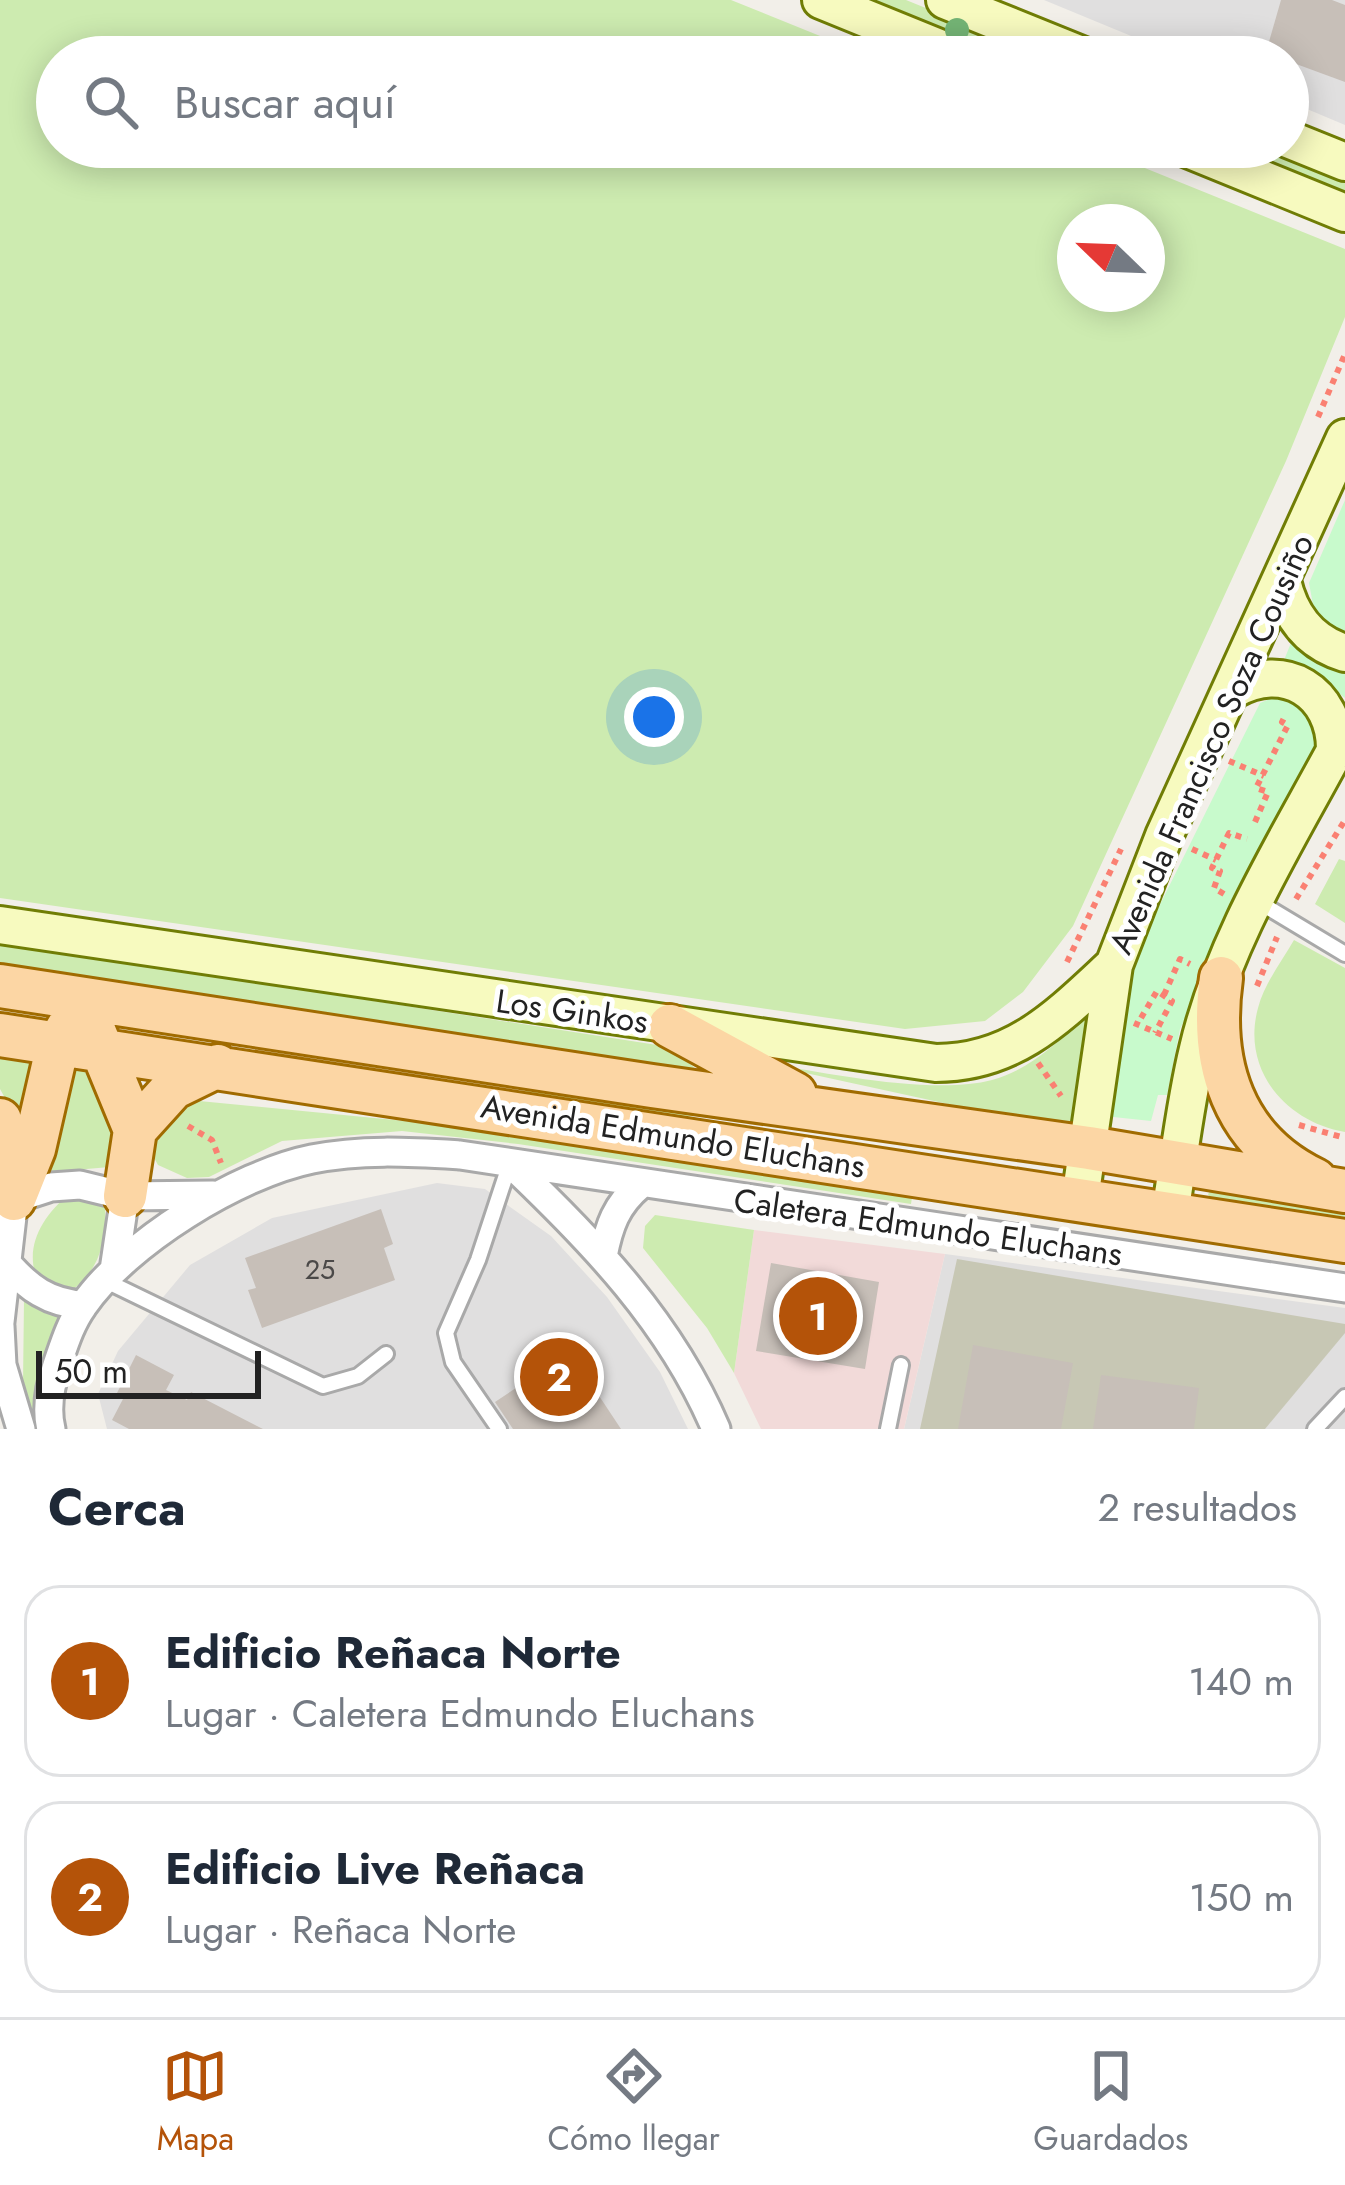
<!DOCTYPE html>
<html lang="es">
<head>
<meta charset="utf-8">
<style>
	:root { --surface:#fff; --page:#f6f6f7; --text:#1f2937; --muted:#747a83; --line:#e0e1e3; --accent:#b45309 }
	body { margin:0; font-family:Jost,sans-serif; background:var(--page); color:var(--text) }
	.compass { position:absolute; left:1057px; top:204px; width:108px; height:108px; border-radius:50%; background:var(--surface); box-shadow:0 6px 30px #0003; rotate:293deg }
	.scale { position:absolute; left:36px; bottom:30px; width:225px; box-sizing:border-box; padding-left:12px; border:6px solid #222; border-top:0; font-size:33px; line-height:42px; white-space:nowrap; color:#222; -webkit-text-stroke:9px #fff; paint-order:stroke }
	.you { position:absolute; left:654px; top:717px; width:42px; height:42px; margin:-30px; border:9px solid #fff; border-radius:50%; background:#1a73e8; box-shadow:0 0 0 18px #1a73e833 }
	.badge { display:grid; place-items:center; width:78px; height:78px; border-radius:50%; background:var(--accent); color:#fff; font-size:39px; font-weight:700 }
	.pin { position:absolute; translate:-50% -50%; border:6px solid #fff; box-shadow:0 3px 12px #0006 }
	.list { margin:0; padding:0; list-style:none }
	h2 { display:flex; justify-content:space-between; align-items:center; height:156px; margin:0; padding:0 48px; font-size:51px }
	h2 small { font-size:39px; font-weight:400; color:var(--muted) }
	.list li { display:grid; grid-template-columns:78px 1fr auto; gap:36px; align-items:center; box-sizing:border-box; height:192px; margin:0 24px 24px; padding:0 24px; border:3px solid var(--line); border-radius:36px }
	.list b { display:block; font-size:45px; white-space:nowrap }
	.list p { margin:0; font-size:39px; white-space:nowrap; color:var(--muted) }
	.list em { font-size:39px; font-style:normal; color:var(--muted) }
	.icon { flex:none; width:66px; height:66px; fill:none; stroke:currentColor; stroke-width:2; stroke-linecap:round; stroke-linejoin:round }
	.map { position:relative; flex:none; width:1345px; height:1429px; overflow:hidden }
	.search { position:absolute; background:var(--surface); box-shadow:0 6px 30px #0003; left:36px; right:36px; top:36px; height:132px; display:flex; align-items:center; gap:30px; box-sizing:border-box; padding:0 42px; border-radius:66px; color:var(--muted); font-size:45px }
	.sheet { height:588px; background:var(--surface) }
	nav { display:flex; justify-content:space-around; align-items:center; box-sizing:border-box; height:168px; border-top:3px solid var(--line); background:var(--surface); font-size:33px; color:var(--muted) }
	nav a { display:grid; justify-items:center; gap:6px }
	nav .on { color:var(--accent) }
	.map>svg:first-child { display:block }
	.residential { fill:#e0dfdf }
	.commercial { fill:#f2dad9 }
	.construction { fill:#c7c7b4 }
	.grass { fill:#cdebb0; fill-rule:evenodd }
	.park { fill:#c8facc }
	.building { fill:#c7bfb8 }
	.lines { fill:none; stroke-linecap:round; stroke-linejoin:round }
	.lane-casing { stroke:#a9a9a9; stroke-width:20 }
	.street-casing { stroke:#a9a9a9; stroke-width:33 }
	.secondary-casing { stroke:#707d05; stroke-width:42 }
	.primary-casing { stroke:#a06b00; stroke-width:48 }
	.path { stroke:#fa8072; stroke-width:6; stroke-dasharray:6 6; stroke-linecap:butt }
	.lane { stroke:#fff; stroke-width:14 }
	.street { stroke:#fff; stroke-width:27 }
	.secondary { stroke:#f7fabf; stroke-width:36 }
	.primary { stroke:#fcd6a4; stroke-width:42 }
	.tree { fill:#74b475 }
	.labels { text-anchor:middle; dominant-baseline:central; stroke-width:10; stroke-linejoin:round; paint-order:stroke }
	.number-label { font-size:27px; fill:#4b4948 }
	.street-label { font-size:33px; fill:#222; stroke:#fff }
</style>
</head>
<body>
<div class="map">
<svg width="1345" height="1429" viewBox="0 0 1345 1429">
	<rect width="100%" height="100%" fill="#f2efe9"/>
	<path class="residential" d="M 1044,0 L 1345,0 L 1345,125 L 1288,101 L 1288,57 L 1182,57 Z
		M 437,1183 L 485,1189 L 551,1236 L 607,1297 L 660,1372 L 688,1429 L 107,1429 L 98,1394 L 118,1351 L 190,1265 L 272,1218 Z
		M 945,1254 L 1345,1308 L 1345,1429 L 904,1429 Z"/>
	<path class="commercial" d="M 754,1230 L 945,1254 L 904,1429 L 761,1429 L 734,1373 Z"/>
	<path class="construction" d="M 957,1259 L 1345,1324 L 1345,1333 L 1265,1429 L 920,1429 Z"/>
	<path class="grass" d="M 0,0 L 731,0 L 872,57 L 57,57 L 57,147 L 1093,147 L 1345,249 L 1345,317 L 1286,461 L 1073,926 L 1023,992 L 985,1021 L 905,1029 L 0,898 ZM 1075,222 L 1147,222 L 1147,294 L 1075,294 Z
		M 862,0 L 906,0 L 1046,57 L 1002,57 Z
		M 1224,147 L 1268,147 L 1345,178 L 1345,196 Z
		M 1339,859 L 1345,861 L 1345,923 L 1315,904 Z
		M 1294,940 L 1345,968 L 1345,1132 C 1286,1122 1241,1070 1258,1008 C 1264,984 1282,961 1294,940 Z
		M 0,943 L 670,1047 L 703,1075 L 0,971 Z
		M 1091,1011 L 1074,1125 L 1067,1130 L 732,1057 C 801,1068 927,1097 992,1080 C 1031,1070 1062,1038 1091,1011 Z
		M 0,1053 L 36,1057 L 24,1153 L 15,1116 L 0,1089 Z
		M 72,1066 L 86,1069 L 94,1077 L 117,1144 L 110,1167 L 51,1172 L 42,1163 Z
		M 569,1089 L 746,1114 L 650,1118 L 475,1093 Z
		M 189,1100 L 519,1132 L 913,1191 L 911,1204 L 518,1144 L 402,1131 L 282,1141 L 209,1177 L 187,1178 L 158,1165 L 152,1154 L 154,1127 Z
		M 1214,1187 L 1345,1208 L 1345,1224 L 1212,1202 L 1208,1194 Z
		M 68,1195 L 94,1196 L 105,1206 C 107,1241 99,1273 69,1292 L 37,1279 C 24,1246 43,1216 68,1195 Z
		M 655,1215 L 754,1230 L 734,1373 L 707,1328 L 643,1248 L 645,1226 Z
		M 24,1300 L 44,1310 L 68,1315 L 41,1419 L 35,1419 L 23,1384 Z"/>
	<path class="park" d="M 1345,500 L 1345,637 L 1317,627 L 1309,583 Z
		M 1293,638 L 1345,665 L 1345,698 C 1325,681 1306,671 1280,670 Z
		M 1286,692 L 1329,729 L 1180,1029 L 1167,1095 L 1158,1095 L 1151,1121 L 1104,1116 L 1129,967 L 1260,703 Z"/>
	<path class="building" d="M 1281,0 L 1332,0 L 1345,5 L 1345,82 L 1288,61 L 1288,57 L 1266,52 Z
		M 381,1209 L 393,1244 L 384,1248 L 395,1280 L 262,1328 L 248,1290 L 256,1288 L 245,1258 Z
		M 771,1263 L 879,1282 L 865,1369 L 756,1351 Z
		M 973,1345 L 1073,1363 L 1061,1429 L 958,1429 Z
		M 570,1352 L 621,1429 L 513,1429 L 495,1402 Z
		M 136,1355 L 174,1375 L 166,1390 L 187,1400 L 191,1392 L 263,1429 L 129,1429 L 112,1420 L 123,1399 L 116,1395 Z
		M 1101,1375 L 1199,1388 L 1194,1429 L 1093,1429 Z"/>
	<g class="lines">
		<g class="lane-casing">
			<path id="lane" d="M 1257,901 L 1345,954
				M 106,1281 L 323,1386 L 358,1376 L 386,1354
				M 499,1429 L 453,1362 L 446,1333 L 478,1260 L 510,1163
				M 888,1429 L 901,1365
				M 1315,1429 L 1345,1397"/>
		</g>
		<g class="street-casing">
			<path id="street" d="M 511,1164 C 593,1242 671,1323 716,1429
				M 603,1256 C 609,1226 616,1205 640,1185
				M 6,1262 C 28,1288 49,1303 83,1305
				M 114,1270 L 125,1196
				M 0,1322 L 14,1199 L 51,1187 L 80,1185 L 125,1196 L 213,1195
				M 0,1326 L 2,1365 L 21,1429
				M 51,1429 C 46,1409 50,1386 57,1365 C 64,1345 70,1324 83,1306 C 126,1243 238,1174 312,1159 C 362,1149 409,1152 460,1155 L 1345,1288"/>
		</g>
		<g class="secondary-casing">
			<path id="secondary" d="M 821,0 L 961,57
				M 945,0 L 1086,57
				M 1288,139 L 1345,162
				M 1183,147 L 1345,213
				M 1282,581 C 1290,616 1309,642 1345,653
				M 1233,690 C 1284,660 1336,692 1335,751
				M 0,925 L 936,1063 C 1015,1063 1060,1015 1114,965
				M 1080,1199 L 1114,965 L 1164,836 L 1345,438
				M 1170,1213 C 1179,1159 1185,1102 1198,1049 C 1224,937 1292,833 1345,732"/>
		</g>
		<g class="primary-casing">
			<path id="primary" d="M 1221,978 C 1209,1063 1232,1140 1315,1180
				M 0,986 L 652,1086 L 1089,1148 L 1345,1191
				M 670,1026 L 795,1094
				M 93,1028 L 135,1130 L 125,1196
				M 0,1035 L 1345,1241
				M 0,1120 L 14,1196
				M 135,1130 L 173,1088 L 218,1066
				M 14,1199 L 34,1149 L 58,1044 L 73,1019"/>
		</g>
		<path class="path" d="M 1318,417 L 1345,354
			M 1229,761 L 1264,776
			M 1255,822 L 1268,792 L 1256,788 L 1288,725 L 1282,722 L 1285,716
			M 1192,849 L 1216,860
			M 1224,894 L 1214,888 L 1220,871 L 1212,868 L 1229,833 L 1247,839
			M 1296,899 L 1345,820
			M 1067,962 L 1121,849
			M 1257,986 L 1277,937
			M 1164,995 L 1180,959 L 1190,964
			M 1141,1018 L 1157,991 L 1172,1001 L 1155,1033
			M 1134,1023 L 1172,1039
			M 1038,1063 L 1061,1096
			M 1299,1125 L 1345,1138
			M 188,1126 L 212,1140 L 221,1163"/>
		<use href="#lane" class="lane"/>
		<use href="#street" class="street"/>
		<use href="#secondary" class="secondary"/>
		<use href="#primary" class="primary"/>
	</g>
	<circle class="tree" cx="957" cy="30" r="12"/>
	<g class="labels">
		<g class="number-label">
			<text x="320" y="1269">25</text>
		</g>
		<g class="street-label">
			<text transform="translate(1211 744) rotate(-66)">Avenida Francisco Soza Cousiño</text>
			<text transform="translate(572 1011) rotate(8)">Los Ginkos</text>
			<text transform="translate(673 1136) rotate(9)">Avenida Edmundo Eluchans</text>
			<text transform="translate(928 1227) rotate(8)">Caletera Edmundo Eluchans</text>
		</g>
	</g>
</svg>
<svg class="compass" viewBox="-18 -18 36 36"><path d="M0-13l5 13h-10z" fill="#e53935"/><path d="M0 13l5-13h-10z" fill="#747a83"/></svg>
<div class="scale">50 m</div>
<div class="you"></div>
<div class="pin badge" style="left:818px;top:1316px">1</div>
<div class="pin badge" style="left:559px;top:1377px">2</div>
<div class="search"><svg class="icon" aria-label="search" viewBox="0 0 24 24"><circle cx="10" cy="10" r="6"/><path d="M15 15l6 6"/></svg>Buscar aquí</div>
</div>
<section class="sheet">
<h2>Cerca<small>2 resultados</small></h2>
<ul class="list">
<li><span class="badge">1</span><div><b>Edificio Reñaca Norte</b><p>Lugar · Caletera Edmundo Eluchans</p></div><em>140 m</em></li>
<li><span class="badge">2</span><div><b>Edificio Live Reñaca</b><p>Lugar · Reñaca Norte</p></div><em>150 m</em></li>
</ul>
</section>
<nav>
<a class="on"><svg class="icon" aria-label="map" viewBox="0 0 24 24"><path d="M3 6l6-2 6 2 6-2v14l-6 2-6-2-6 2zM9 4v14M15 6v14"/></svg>Mapa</a>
<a><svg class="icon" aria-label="directions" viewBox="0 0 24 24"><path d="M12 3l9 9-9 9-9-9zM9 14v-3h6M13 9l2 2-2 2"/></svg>Cómo llegar</a>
<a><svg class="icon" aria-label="saved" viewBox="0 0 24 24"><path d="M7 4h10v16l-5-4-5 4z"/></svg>Guardados</a>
</nav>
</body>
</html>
